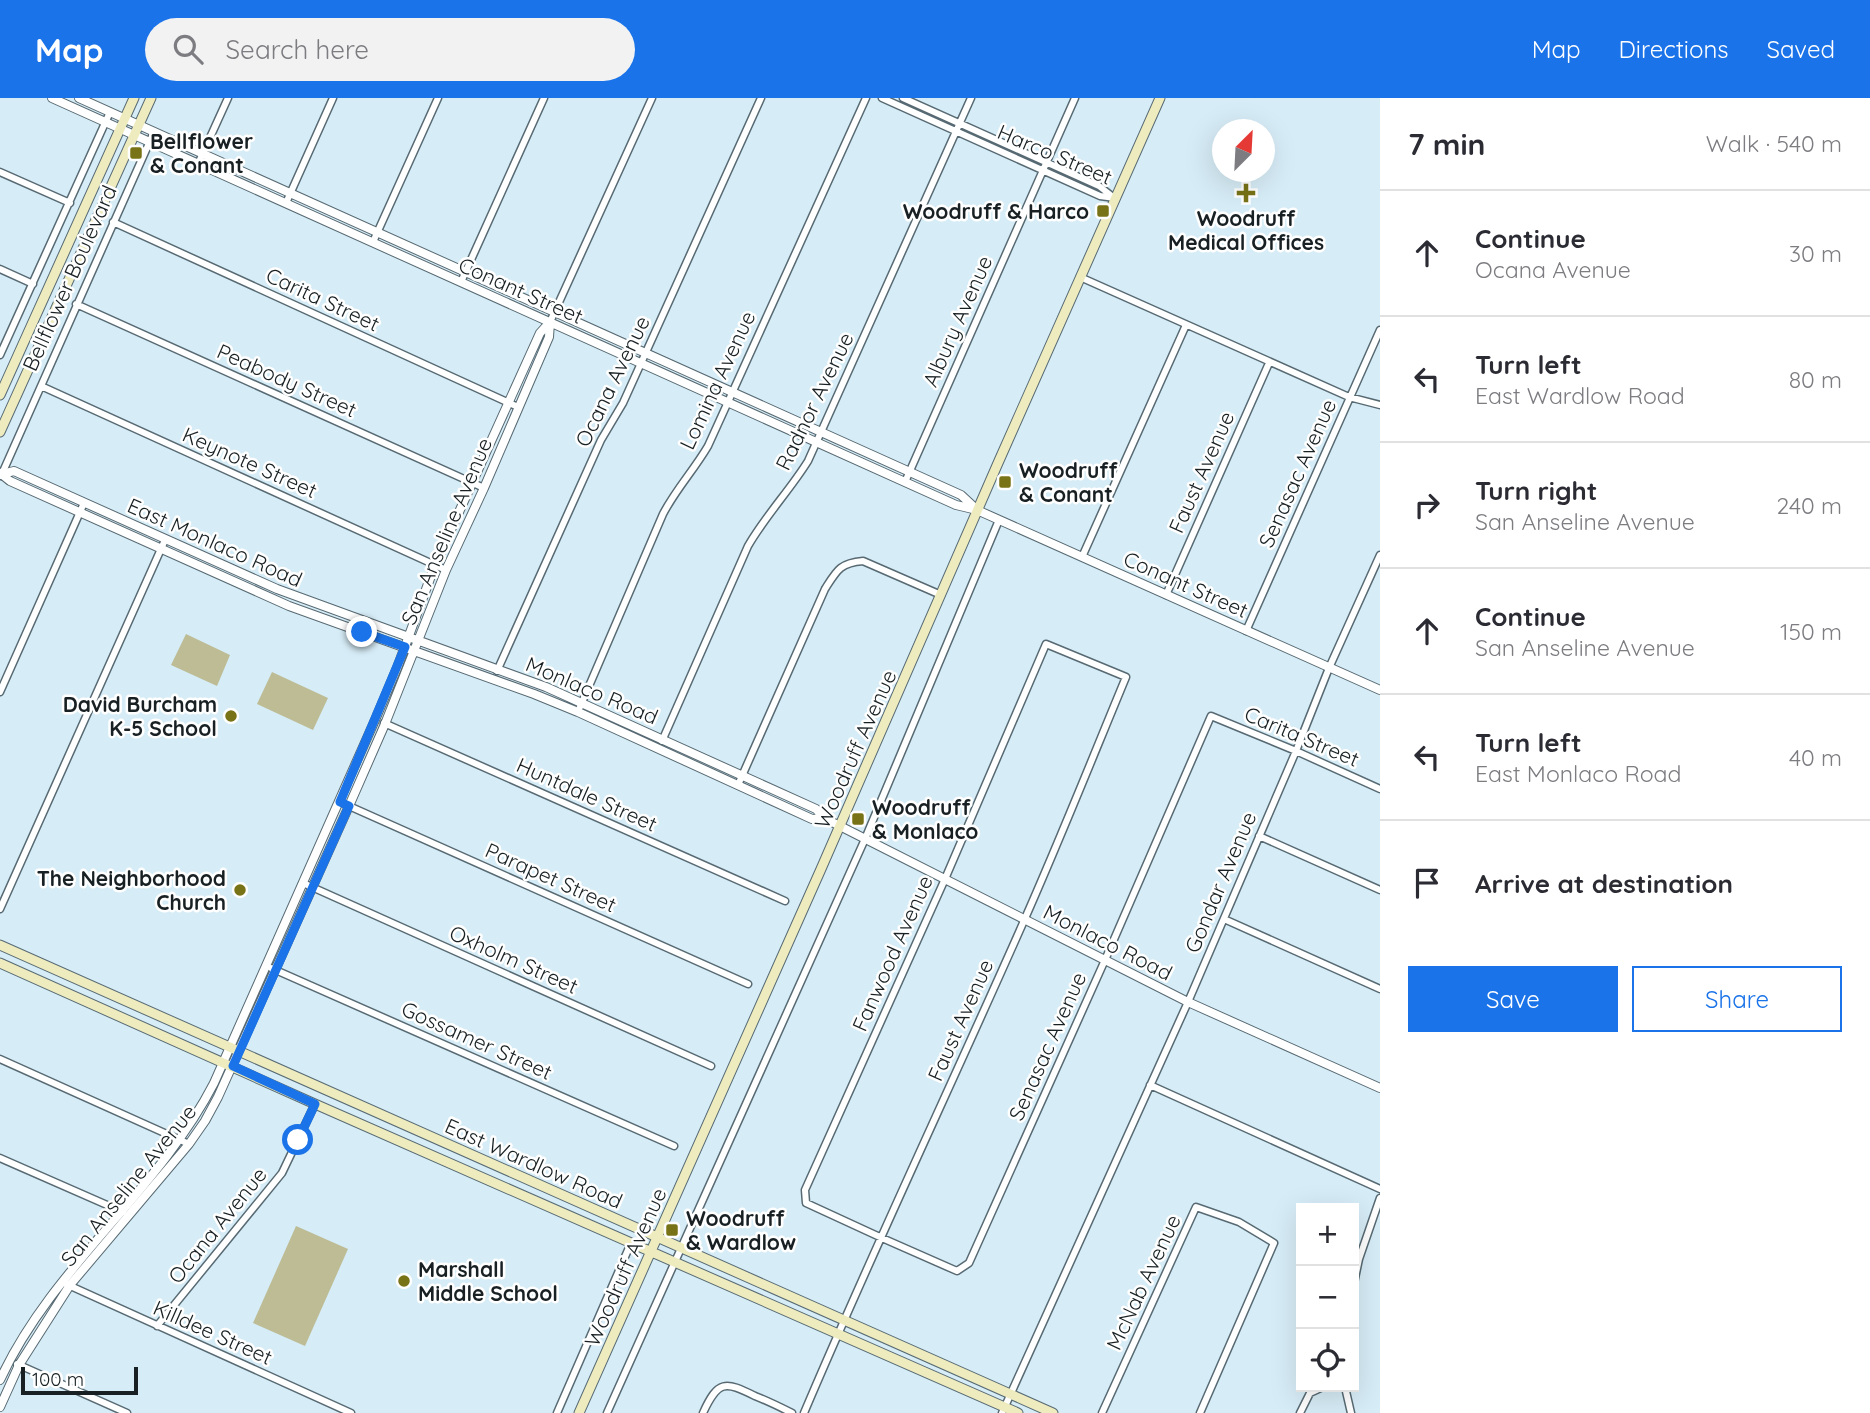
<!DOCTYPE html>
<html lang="en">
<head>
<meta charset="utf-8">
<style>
	:root { --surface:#fff; --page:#f2f2f3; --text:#2b2b33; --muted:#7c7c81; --line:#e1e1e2; --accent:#1a73e8 }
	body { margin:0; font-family:Quicksand,sans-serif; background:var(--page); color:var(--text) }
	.controls { position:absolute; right:21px; bottom:21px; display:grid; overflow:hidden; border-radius:0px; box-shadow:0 7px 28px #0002 }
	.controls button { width:63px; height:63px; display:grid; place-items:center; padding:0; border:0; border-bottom:2px solid var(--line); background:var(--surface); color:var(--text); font:35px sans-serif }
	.compass { position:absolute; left:1212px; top:21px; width:63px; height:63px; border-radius:50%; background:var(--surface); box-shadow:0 7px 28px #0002; rotate:24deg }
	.scale { position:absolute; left:21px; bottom:18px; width:117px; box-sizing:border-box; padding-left:7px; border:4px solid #182023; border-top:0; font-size:19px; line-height:24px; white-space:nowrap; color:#182023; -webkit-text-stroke:5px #fff; paint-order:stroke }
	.stop { position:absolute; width:21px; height:21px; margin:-16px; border:5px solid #1a73e8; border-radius:50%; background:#fff }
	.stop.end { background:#1a73e8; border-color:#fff; box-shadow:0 2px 7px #0008 }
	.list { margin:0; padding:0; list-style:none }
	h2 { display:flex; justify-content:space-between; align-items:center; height:91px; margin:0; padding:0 28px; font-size:30px }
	h2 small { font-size:23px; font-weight:400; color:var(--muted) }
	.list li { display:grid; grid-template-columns:46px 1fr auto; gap:21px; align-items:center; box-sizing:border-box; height:126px; padding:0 28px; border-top:2px solid var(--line) }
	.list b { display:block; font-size:26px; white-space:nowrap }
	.list p { margin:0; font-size:23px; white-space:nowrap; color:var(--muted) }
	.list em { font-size:23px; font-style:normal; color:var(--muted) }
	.actions { display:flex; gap:14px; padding:21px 28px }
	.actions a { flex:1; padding:16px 0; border:2px solid var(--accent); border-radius:0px; text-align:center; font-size:24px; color:var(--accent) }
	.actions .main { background:var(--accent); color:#fff }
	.icon { flex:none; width:38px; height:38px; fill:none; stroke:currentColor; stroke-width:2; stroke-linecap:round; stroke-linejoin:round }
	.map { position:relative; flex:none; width:1380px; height:1315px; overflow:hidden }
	header { display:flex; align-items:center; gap:42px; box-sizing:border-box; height:98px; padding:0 35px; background:var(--accent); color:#fff }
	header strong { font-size:33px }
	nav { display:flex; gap:38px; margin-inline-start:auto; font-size:24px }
	.search { width:490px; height:63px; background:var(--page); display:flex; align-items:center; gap:18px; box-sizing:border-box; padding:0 24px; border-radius:38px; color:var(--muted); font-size:26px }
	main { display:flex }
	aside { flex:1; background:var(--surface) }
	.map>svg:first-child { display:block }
	.green { fill:#bdbc95 }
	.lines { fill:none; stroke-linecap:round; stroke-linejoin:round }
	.minor-casing { stroke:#576a73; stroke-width:9 }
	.tertiary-casing { stroke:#576a73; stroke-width:10 }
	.secondary-casing { stroke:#576a73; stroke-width:11 }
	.minor { stroke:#fff; stroke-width:6 }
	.tertiary { stroke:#fff; stroke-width:8 }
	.secondary { stroke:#eeebbf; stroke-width:9 }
	.route { stroke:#1a73e8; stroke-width:9 }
	.poi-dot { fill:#787316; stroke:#fff; stroke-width:2.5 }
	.labels { text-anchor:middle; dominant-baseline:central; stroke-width:5; stroke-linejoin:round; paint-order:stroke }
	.poi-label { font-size:21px; font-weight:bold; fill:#182023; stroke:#fff; text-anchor:start }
	.street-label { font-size:21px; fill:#182023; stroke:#fff }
</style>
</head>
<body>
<header>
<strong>Map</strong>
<div class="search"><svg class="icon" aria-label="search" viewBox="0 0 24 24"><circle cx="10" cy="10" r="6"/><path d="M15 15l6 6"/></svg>Search here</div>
<nav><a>Map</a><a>Directions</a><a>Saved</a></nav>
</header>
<main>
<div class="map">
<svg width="1380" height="1315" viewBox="0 0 1380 1315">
	<rect width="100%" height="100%" fill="#d6ecf6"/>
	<path class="green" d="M 186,536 L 230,557 L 217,588 L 171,567 Z
		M 272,574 L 328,600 L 313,632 L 257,606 Z
		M 296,1128 L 348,1151 L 305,1248 L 253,1225 Z"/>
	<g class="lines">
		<g class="minor-casing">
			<path id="minor" d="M 882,0 L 1100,98 L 1115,100
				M 903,0 L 1099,88 L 1113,99
				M 198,66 L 228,0
				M 0,74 L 70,105
				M 286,105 L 333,0
				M 113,124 L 518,309
				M 373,144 L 438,0
				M 0,171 L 33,186
				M 1080,179 L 1349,299 L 1380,307
				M 461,184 L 544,0
				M 76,206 L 484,390
				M 550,224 L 652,0
				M 0,257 L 110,14
				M 41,288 L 446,472
				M 1,378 L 154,34
				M 905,384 L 1075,0
				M 1082,459 L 1186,227
				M 1166,497 L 1269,265
				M 1246,533 L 1380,232
				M 497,573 L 601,342 L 623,305 L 761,0
				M 0,594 L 84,405
				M 580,609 L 663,416 C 676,391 694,372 708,348 L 866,0
				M 384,625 L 785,803
				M 662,643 L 748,448 C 766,417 790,392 808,363 L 971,0
				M 738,687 L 825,491 C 837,472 840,465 863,463 L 941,497
				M 340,704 L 748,886
				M 1259,738 L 1380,792
				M 303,785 L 711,968
				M 0,811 L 165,442
				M 1224,821 L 1380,891
				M 271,870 L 674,1048
				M 0,961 L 189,1046
				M 1150,987 L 1380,1091
				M 0,1060 L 123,1114
				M 1354,1185 L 1359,1161 L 1380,1100
				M 66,1186 L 351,1315
				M 157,1228 L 282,1075 L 315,1006
				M 17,1266 L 127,1315
				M 1345,1289 L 1351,1315
				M 557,1315 L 631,1145
				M 607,1315 L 865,741 L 999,422
				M 703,1315 C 718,1282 725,1283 755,1298 C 768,1303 780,1309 792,1315
				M 804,1315 C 874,1150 951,988 1023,825 C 1059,744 1092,661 1126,579 L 1046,546 L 945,781 L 805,1092 L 806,1105 L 882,1140 L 957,1173 L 969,1165 L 1105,862 L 1211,618 L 1296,653 L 1380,691
				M 1002,1315 L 1188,904 L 1296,653 L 1329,570 L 1380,457
				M 1102,1315 L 1196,1109 L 1239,1124 L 1274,1145 L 1200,1315
				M 1300,1315 L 1310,1295 L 1323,1289 L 1333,1289"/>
		</g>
		<g class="tertiary-casing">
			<path id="tertiary" d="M 52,0 L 956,407 L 977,412 L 1380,592
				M 79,0 L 961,397 L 975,410
				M 0,375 L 10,383 L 289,508 L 534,596 L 578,614 L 812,721 L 824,720
				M 2,376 L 14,373 L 277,491 L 546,589 L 816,711 L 824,720 L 1188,904 L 1380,990
				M 0,1282 C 52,1169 158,1094 214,985 L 375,622 L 397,570 L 435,467 L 540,235 L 550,224
				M 0,1309 L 19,1267 L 70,1187 L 189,1046 L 205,1023 L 218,999 L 349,708 L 385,626 L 446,472 L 484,390 L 549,239 L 550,224"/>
		</g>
		<g class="secondary-casing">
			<path id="secondary" d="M 0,297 L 134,0
				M 0,334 L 151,0
				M 0,847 L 1053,1315
				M 0,865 L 315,1006 L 1018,1315
				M 579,1315 L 821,771 L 998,365 L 1160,0"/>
		</g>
		<use href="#minor" class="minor"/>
		<use href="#tertiary" class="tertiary"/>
		<use href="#secondary" class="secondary"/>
	</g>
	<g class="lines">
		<path class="route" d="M 298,1042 L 315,1006 L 233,968 L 349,708 L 340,704 L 405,549 L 362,534"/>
	</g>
	<g class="poi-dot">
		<rect x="129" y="48" width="14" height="14" rx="3.5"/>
		<path d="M1242.5 84.5h7v7h7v7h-7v7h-7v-7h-7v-7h7z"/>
		<rect x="1096" y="106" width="14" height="14" rx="3.5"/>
		<rect x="998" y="377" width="14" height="14" rx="3.5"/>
		<circle cx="231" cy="618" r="7"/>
		<rect x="851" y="714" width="14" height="14" rx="3.5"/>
		<circle cx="240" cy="792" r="7"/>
		<rect x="665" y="1125" width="14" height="14" rx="3.5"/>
		<circle cx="404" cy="1183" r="7"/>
	</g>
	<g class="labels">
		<g class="poi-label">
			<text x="150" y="43">Bellflower<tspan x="150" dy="24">&amp; Conant</tspan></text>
			<text x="1089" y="113" text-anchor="end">Woodruff &amp; Harco</text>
			<text x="1246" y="120" text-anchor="middle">Woodruff<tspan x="1246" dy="24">Medical Offices</tspan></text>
			<text x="1019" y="372">Woodruff<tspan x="1019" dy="24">&amp; Conant</tspan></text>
			<text x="217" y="606" text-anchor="end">David Burcham<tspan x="217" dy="24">K-5 School</tspan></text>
			<text x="872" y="709">Woodruff<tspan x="872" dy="24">&amp; Monlaco</tspan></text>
			<text x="226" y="780" text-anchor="end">The Neighborhood<tspan x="226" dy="24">Church</tspan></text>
			<text x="686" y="1120">Woodruff<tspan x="686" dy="24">&amp; Wardlow</tspan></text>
			<text x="418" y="1171">Marshall<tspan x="418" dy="24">Middle School</tspan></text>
		</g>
		<g class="street-label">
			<text transform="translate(1055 56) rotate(23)">Harco Street</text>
			<text transform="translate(69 180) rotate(-66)">Bellflower Boulevard</text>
			<text transform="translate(521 192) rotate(24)">Conant Street</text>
			<text transform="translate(323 201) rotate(25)">Carita Street</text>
			<text transform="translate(957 223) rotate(-66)">Albury Avenue</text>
			<text transform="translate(287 282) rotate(24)">Peabody Street</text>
			<text transform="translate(717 282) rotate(-65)">Lomina Avenue</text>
			<text transform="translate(612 283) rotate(-64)">Ocana Avenue</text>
			<text transform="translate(814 303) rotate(-64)">Radnor Avenue</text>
			<text transform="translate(250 364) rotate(24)">Keynote Street</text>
			<text transform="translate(1201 374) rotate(-66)">Faust Avenue</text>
			<text transform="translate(1297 375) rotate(-66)">Senasac Avenue</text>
			<text transform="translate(446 433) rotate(-67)">San Anseline Avenue</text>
			<text transform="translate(215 444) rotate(24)">East Monlaco Road</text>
			<text transform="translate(1186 486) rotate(24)">Conant Street</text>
			<text transform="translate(592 592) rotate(23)">Monlaco Road</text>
			<text transform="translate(1302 638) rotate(23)">Carita Street</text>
			<text transform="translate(855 651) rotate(-66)">Woodruff Avenue</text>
			<text transform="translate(587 696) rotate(24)">Huntdale Street</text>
			<text transform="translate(551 779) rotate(24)">Parapet Street</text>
			<text transform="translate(1220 784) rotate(-67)">Gondar Avenue</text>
			<text transform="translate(1108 844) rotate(27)">Monlaco Road</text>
			<text transform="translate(892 855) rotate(-66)">Fanwood Avenue</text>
			<text transform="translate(514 861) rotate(24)">Oxholm Street</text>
			<text transform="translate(960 922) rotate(-66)">Faust Avenue</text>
			<text transform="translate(477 942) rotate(24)">Gossamer Street</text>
			<text transform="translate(1047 948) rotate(-66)">Senasac Avenue</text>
			<text transform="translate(534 1065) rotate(24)">East Wardlow Road</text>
			<text transform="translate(128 1087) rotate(-51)">San Anseline Avenue</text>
			<text transform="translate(217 1127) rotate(-51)">Ocana Avenue</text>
			<text transform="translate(625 1169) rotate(-66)">Woodruff Avenue</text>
			<text transform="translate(1143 1184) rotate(-65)">McNab Avenue</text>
			<text transform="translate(213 1234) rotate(24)">Killdee Street</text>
		</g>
	</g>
</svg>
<div class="controls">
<button>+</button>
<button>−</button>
<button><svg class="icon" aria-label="locate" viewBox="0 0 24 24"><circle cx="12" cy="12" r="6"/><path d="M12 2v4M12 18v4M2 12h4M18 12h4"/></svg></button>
</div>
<svg class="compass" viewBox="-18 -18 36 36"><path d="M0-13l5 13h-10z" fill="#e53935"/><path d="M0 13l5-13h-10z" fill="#7c7c81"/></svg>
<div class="scale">100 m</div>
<div class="stop" style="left:298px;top:1042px"></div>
<div class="stop end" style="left:362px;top:534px"></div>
</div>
<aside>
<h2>7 min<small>Walk · 540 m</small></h2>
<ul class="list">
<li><svg class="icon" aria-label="ahead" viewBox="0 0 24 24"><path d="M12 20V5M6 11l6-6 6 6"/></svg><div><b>Continue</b><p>Ocana Avenue</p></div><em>30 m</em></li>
<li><svg class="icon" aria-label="left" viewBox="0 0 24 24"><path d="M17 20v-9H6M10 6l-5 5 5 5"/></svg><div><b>Turn left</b><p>East Wardlow Road</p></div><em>80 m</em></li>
<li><svg class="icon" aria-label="right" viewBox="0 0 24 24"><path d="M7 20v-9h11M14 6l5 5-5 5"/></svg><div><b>Turn right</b><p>San Anseline Avenue</p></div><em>240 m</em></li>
<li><svg class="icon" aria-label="ahead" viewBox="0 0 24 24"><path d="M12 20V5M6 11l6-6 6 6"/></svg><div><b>Continue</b><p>San Anseline Avenue</p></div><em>150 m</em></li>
<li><svg class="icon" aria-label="left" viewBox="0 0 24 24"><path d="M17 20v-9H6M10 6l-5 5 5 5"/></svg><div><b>Turn left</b><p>East Monlaco Road</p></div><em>40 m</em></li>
<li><svg class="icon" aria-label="arrive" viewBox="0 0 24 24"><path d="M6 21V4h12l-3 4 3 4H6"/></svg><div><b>Arrive at destination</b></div></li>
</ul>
<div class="actions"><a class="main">Save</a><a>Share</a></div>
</aside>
</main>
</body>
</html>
